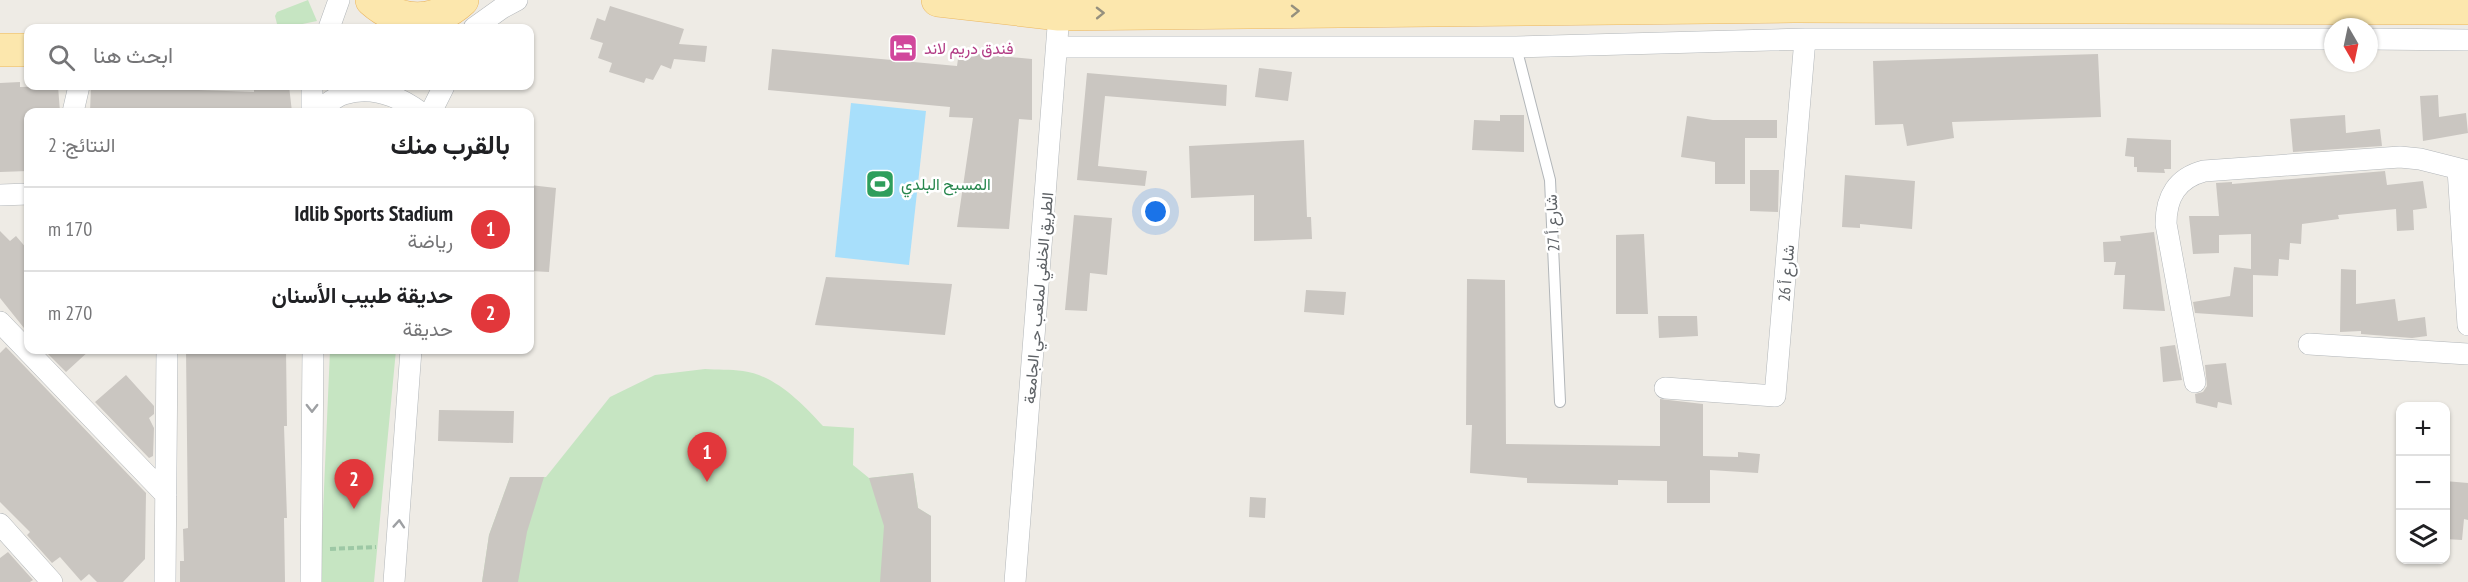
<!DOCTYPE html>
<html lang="ar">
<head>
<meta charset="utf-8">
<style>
	:root { --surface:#fff; --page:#f6f6f6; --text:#202124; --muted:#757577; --line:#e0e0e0; --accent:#e2373b }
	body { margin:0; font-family:"PT Sans Narrow",Vazirmatn,sans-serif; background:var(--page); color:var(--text); direction:rtl }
	.controls { position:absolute; right:18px; bottom:18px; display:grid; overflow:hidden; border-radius:12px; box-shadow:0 2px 4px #0004 }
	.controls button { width:54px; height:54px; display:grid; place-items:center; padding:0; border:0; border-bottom:2px solid var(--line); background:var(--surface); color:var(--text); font:30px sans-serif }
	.compass { position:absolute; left:2324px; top:18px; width:54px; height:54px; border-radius:50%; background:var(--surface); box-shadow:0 2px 4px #0004; rotate:171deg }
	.you { position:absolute; left:1156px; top:212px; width:21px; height:21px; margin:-15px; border:4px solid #fff; border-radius:50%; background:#1a73e8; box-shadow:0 0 0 9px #1a73e833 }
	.badge { display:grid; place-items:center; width:39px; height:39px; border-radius:50%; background:var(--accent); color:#fff; font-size:20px; font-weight:700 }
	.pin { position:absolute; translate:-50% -50px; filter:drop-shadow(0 2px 3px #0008) }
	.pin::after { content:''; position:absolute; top:32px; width:21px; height:18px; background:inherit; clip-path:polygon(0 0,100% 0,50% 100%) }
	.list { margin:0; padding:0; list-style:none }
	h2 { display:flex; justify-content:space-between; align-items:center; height:78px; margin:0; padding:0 24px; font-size:26px }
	h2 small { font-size:20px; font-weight:400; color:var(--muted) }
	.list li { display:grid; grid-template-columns:39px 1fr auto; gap:18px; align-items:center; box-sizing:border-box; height:84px; padding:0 24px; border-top:2px solid var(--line) }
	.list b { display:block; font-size:22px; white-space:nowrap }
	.list p { margin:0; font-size:20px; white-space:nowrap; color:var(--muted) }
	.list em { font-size:20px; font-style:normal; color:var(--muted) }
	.icon { flex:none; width:33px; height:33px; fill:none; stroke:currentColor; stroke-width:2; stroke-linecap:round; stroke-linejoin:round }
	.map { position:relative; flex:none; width:2468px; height:582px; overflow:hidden; direction:ltr }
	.search { position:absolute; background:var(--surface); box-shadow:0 2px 4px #0004; left:24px; top:24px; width:510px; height:66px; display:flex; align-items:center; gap:15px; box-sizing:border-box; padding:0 21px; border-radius:12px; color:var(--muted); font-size:22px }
	.panel { position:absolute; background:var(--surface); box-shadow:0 2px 4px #0004; left:24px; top:108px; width:510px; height:246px; border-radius:12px; direction:rtl }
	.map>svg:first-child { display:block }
	.green { fill:#c6e5c2 }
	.water { fill:#a8dffb }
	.building { fill:#cac6c1 }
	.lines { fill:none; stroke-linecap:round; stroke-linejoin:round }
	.lane-casing { stroke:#b2b6b9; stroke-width:12 }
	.street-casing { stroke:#b2b6b9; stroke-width:22 }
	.primary-casing { stroke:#ebb761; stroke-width:34 }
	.path { stroke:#9dc8a5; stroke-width:4; stroke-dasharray:6 3; stroke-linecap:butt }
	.lane { stroke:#fff; stroke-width:10 }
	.street { stroke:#fff; stroke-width:21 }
	.primary { stroke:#fce7ad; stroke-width:33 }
	.oneway { stroke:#95907e }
	.oneway2 { stroke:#9ea0a3 }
	.labels { text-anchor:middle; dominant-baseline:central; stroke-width:5; stroke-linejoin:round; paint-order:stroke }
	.hotel-label { font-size:16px; fill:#b23c85; stroke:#fff; text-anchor:start }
	.leisure-label { font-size:16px; fill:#27864d; stroke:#fff; text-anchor:start }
	.street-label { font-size:16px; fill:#5d6165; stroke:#fff }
</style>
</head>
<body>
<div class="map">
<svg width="2468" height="582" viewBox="0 0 2468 582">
	<rect width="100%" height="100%" fill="#eeebe5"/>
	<path class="green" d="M 308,0 L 317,21 L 283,28 L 277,24 L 275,16 L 277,12 Z
		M 330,350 L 396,350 L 374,582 L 320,582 Z
		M 705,369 C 717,370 730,369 743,371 C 775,375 803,404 823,426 L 854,428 L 853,465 L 869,478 L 913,473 L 918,508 L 931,516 L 931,582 L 482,582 L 489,535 L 510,477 L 546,477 L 610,397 L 655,375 Z"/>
	<path class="water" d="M 851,103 L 926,111 L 909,265 L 835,257 Z"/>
	<path class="building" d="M 610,6 L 684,29 L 679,44 L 707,46 L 705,62 L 674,59 L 671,69 L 661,65 L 653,80 L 646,78 L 644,83 L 609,72 L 612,63 L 598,58 L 603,43 L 590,39 L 597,18 L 605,21 Z
		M 772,49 L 957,66 L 959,52 L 1032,59 L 1032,120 L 1019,119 L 1009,229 L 957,227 L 973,118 L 949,117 L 950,107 L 768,90 Z
		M 2098,54 L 2101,117 L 1952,122 L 1954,138 L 1907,146 L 1903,124 L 1875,125 L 1873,61 Z
		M 1259,68 L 1292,72 L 1288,101 L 1255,97 Z
		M 1087,73 L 1227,85 L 1226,106 L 1105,96 L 1098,166 L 1147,171 L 1145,186 L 1077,180 Z
		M 20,82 L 20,87 L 58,86 L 60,112 L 28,112 L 28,171 L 0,172 L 0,83 Z
		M 91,86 L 171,86 L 171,89 L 254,92 L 254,88 L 289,86 L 292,112 L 90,112 Z
		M 2438,95 L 2439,117 L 2466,113 L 2468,133 L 2423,141 L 2420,96 Z
		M 1500,115 L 1524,115 L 1524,152 L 1472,150 L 1474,120 L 1500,121 Z
		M 2345,115 L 2346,133 L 2380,129 L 2382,146 L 2293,152 L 2290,119 Z
		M 1687,116 L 1713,120 L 1777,120 L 1777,138 L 1745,138 L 1745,184 L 1715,184 L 1715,162 L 1681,157 Z
		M 2127,138 L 2171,140 L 2171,169 L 2164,169 L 2165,173 L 2137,172 L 2137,167 L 2134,167 L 2134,157 L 2125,156 Z
		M 1304,140 L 1307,217 L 1311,217 L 1312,239 L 1254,241 L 1254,195 L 1191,198 L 1189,146 Z
		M 1750,170 L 1779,170 L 1778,212 L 1750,211 Z
		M 2385,171 L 2387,185 L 2423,181 L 2427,208 L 2413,210 L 2414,230 L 2397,231 L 2396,209 L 2338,215 L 2339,219 L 2302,224 L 2301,244 L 2290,243 L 2289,260 L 2279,259 L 2278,276 L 2253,275 L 2253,317 L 2195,313 L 2193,302 L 2230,296 L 2234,267 L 2251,269 L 2251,234 L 2219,235 L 2219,253 L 2193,254 L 2189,216 L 2219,216 L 2216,183 L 2232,182 L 2232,184 Z
		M 1845,175 L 1915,181 L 1912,229 L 1860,224 L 1860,228 L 1842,227 Z
		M 530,185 L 556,188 L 549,272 L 530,271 Z
		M 1074,215 L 1112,218 L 1107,275 L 1090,273 L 1087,311 L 1065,310 Z
		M 0,231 L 10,241 L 16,236 L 28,250 L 28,333 L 0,298 Z
		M 2154,232 L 2165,311 L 2123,309 L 2125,275 L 2114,275 L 2116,262 L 2104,262 L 2103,242 L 2121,241 L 2120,236 Z
		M 1644,234 L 1648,314 L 1616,314 L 1616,235 Z
		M 2341,269 L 2356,270 L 2356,304 L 2395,299 L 2398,321 L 2425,317 L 2427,336 L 2412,338 L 2361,334 L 2361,331 L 2340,332 Z
		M 826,277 L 952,284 L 945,335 L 815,325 Z
		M 1467,279 L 1505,280 L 1506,444 L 1660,446 L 1660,399 L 1703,404 L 1703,456 L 1738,457 L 1738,452 L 1760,454 L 1758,473 L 1710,470 L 1710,503 L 1667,503 L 1667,481 L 1618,480 L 1618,485 L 1527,483 L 1527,478 L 1470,473 L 1472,425 L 1466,425 Z
		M 1306,290 L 1346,292 L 1344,315 L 1304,312 Z
		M 1658,316 L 1697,316 L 1698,336 L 1659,338 Z
		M 2175,345 L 2182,380 L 2163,382 L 2160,347 Z
		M 6,347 L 146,493 L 145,559 L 123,582 L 97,582 L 89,574 L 81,581 L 60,557 L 52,563 L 27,535 L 30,532 L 0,502 L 0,353 Z
		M 44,350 L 90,350 L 66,372 Z
		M 186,350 L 286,350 L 287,426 L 284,426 L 287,518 L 284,518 L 285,582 L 180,582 L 180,561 L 184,561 L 183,529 L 188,528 Z
		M 2226,363 L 2232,405 L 2218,402 L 2217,408 L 2196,403 L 2195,394 L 2203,392 L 2207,386 L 2205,365 Z
		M 126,375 L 154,406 L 154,414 L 149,418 L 154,428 L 153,456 L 149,458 L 95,402 Z
		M 439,410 L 514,411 L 513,443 L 438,441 Z
		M 913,473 L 918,508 L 931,516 L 931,582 L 880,582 L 884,526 L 869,478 Z
		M 510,477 L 544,477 L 527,532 L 518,582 L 482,582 L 489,535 Z
		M 2445,481 L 2468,483 L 2468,520 L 2464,519 L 2462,540 L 2445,539 Z
		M 1250,497 L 1266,498 L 1265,518 L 1249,517 Z
		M 8,552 L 33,580 L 30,582 L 0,582 L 0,558 Z"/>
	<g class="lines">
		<g class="lane-casing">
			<path id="lane" d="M 1516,47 L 1550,180 L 1560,402"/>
		</g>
		<g class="street-casing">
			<path id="street" d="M 329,28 L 339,0
				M 474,28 L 502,8 L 517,0
				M 2369,39 L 2468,40
				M 1058,47 L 1516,47 L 1805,39 L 2333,39
				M 73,112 L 79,86
				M 312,112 L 312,86
				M 315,112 C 324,107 334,97 344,94 C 372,85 398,96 420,112
				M 431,112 L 444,86
				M 2458,169 L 2468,325
				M 0,195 L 28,194
				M 0,322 L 166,495
				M 2309,344 L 2468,354
				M 2195,382 L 2166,224 C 2166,197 2177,178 2204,171 L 2400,157 L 2420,159 L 2468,171
				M 1665,388 L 1775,396 L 1805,39
				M 0,524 L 52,582
				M 165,582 L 167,350
				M 311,582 L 313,350
				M 394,582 L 411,350
				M 1015,582 L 1059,14"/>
		</g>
		<g class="primary-casing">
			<path id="primary" d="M 372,0 C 400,25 435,25 462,0
				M 938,0 L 1059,14 L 1794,6 L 2468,8
				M 0,50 L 28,50"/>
		</g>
		<path class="path" d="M 330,549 L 376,547"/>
		<use href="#lane" class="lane"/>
		<use href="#street" class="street"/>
		<use href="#primary" class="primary"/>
	</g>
	<defs><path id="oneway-chevron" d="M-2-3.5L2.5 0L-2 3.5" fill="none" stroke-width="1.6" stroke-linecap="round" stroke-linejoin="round" transform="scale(1.5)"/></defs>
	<g class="oneway">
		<use href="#oneway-chevron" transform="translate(1295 11) rotate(-1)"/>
		<use href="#oneway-chevron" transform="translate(1100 13) rotate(-1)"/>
	</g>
	<g class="oneway2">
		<use href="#oneway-chevron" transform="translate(312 408) rotate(90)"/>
		<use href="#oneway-chevron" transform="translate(399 524) rotate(-86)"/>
	</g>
	<defs>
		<g id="hotel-square" transform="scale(1.5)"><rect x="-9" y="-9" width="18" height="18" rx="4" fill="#d1479c" stroke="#fff"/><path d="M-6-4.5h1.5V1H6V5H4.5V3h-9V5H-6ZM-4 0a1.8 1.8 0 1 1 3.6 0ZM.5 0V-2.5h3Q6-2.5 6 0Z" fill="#fff"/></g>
		<g id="stadium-square" transform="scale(1.5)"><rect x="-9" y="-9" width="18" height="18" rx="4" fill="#2e9e5b" stroke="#fff"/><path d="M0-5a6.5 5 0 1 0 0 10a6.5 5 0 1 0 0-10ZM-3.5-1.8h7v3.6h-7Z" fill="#fff"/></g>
	</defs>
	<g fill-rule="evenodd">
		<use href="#hotel-square" x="903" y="48"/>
		<use href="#stadium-square" x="880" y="184"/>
	</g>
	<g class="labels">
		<g class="hotel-label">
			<text x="924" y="48">فندق دريم لاند</text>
		</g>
		<g class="leisure-label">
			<text x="901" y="184">المسبح البلدي</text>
		</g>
		<g class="street-label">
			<text transform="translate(1552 223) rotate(-93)">شارع أ 27</text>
			<text transform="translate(1786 273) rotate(-85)">شارع أ 26</text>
			<text transform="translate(1038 298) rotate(-85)">الطريق الخلفي لملعب حي الجامعة</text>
		</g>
	</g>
</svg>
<div class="controls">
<button>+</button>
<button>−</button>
<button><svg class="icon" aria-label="layers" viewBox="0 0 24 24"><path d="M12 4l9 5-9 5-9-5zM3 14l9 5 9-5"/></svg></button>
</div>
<svg class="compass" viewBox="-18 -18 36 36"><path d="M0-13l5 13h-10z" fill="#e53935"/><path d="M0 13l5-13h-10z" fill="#757577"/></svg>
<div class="you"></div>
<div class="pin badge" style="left:707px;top:482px">1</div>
<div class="pin badge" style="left:354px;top:509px">2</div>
<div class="search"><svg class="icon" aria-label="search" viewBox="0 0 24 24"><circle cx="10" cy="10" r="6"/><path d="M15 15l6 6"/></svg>ابحث هنا</div>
<section class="panel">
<h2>بالقرب منك<small>النتائج: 2</small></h2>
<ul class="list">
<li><span class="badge">1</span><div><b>Idlib Sports Stadium</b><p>رياضة</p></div><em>170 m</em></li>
<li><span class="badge">2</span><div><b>حديقة طبيب الأسنان</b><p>حديقة</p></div><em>270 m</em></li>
</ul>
</section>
</div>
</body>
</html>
